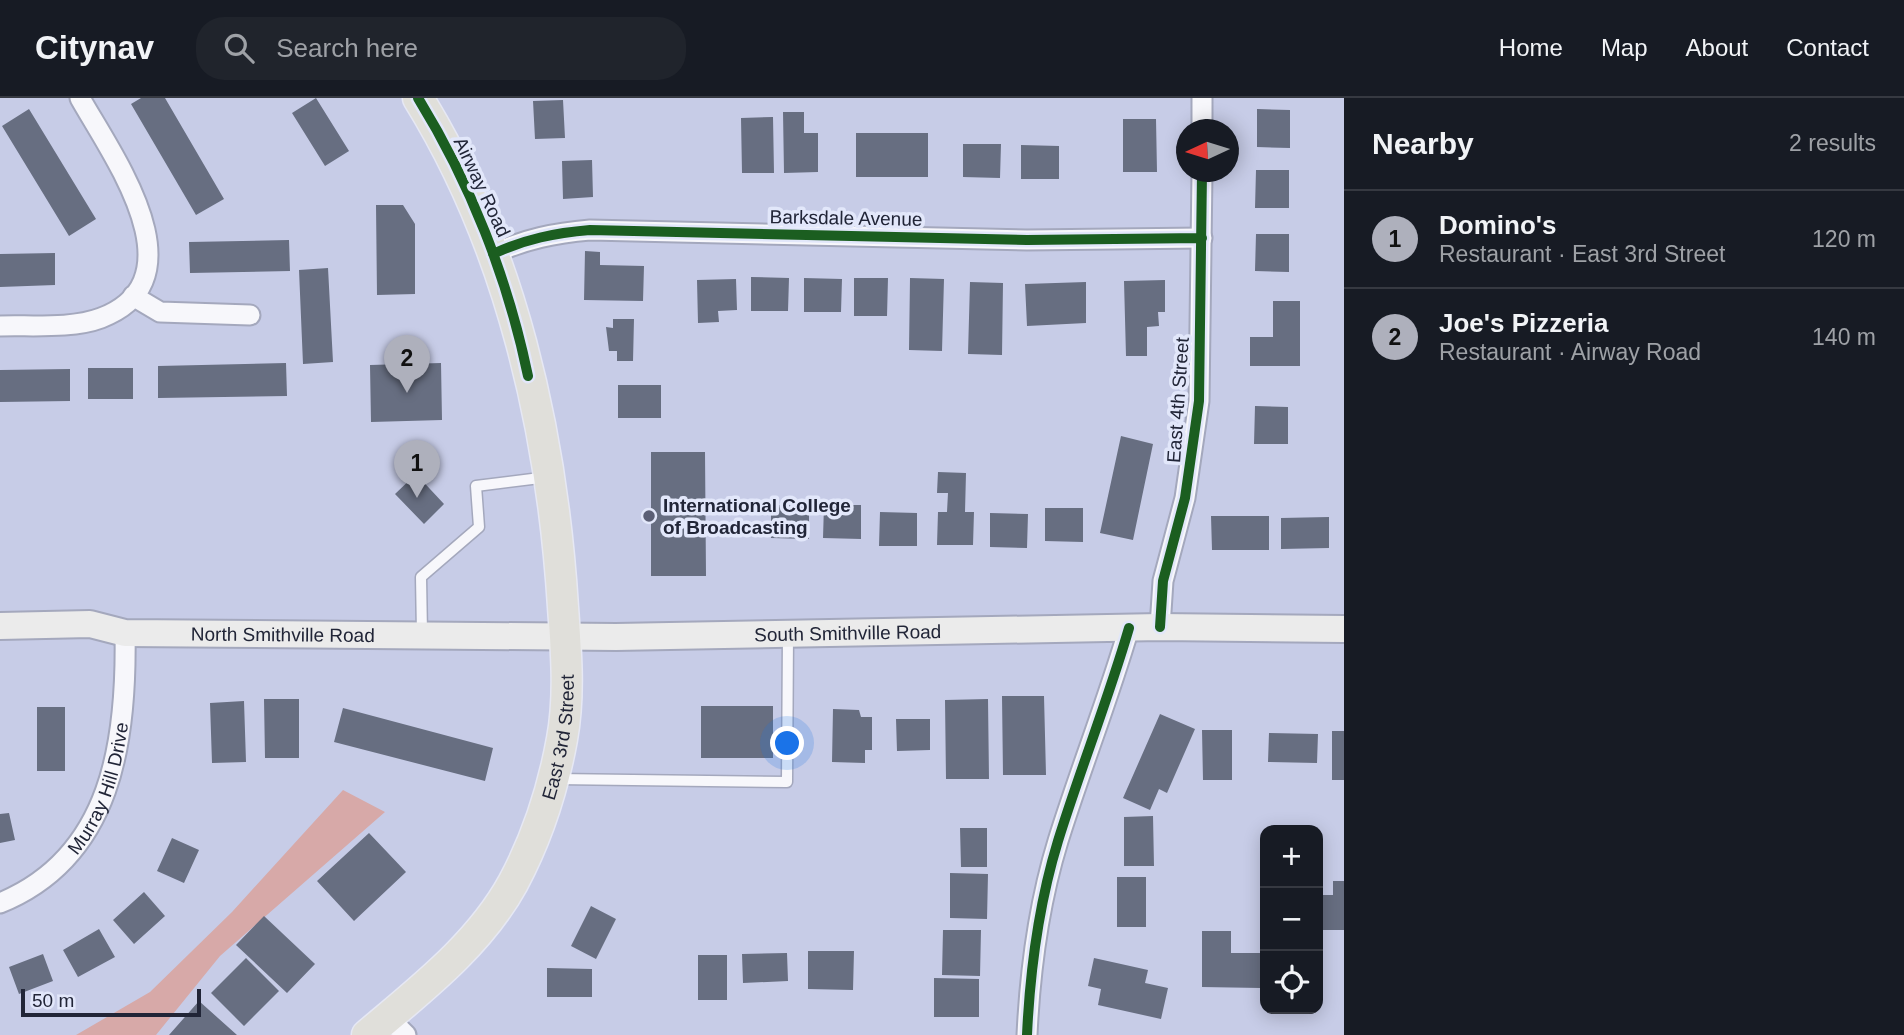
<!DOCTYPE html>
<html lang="en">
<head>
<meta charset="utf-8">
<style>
	:root { --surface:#171b24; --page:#20242c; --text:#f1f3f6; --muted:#9ea1a6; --line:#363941; --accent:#aeb0bc }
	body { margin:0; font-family:Arial,sans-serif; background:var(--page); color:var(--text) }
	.controls { position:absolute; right:21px; bottom:21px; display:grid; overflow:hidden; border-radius:14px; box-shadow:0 4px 18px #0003 }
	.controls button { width:63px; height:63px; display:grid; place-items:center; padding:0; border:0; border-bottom:2px solid var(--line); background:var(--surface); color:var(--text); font:35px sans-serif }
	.compass { position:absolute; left:1176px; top:21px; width:63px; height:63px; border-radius:50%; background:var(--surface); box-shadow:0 4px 18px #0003; rotate:266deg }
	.scale { position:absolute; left:21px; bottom:18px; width:180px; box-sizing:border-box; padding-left:7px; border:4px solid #212537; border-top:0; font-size:19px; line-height:24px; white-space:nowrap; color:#212537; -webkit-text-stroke:5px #e2e7fa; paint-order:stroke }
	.you { position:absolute; left:788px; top:646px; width:24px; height:24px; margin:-18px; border:5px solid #fff; border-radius:50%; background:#1a73e8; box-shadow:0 0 0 10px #1a73e833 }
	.badge { display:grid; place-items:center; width:46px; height:46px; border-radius:50%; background:var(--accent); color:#111; font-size:23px; font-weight:700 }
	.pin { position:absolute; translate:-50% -58px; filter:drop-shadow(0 2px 4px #0008) }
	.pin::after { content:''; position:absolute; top:37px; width:24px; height:21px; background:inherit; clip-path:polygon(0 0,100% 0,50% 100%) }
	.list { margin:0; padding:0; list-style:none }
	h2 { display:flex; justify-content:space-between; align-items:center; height:91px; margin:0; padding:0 28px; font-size:30px }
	h2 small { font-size:23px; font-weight:400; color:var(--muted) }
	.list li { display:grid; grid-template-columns:46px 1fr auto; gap:21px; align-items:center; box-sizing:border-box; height:98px; padding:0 28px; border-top:2px solid var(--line) }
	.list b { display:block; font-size:26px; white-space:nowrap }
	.list p { margin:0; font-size:23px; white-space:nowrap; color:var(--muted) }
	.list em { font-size:23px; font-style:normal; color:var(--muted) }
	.icon { flex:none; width:38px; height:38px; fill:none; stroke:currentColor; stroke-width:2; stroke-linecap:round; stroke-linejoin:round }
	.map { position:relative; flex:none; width:1344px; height:937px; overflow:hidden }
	header { display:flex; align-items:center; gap:42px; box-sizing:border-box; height:98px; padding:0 35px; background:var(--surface); border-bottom:2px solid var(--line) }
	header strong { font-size:33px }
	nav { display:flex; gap:38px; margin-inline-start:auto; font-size:24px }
	.search { width:490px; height:63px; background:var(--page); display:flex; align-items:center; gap:18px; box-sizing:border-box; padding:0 24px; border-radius:28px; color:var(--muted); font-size:26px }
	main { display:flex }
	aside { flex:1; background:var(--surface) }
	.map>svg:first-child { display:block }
	.green { fill:#d7a9a8 }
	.building { fill:#676e81 }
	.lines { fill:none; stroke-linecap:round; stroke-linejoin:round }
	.service-casing { stroke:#a4a8bd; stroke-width:13 }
	.minor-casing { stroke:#a4a8bd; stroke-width:23 }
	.secondary-casing { stroke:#a4a8bd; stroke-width:30 }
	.primary-casing { stroke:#e6e8f4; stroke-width:33 }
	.service { stroke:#f7f7fb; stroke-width:10 }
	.minor { stroke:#f7f7fb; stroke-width:19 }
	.secondary { stroke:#ebebeb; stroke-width:26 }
	.primary { stroke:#e0dfda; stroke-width:30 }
	.cycleway-casing { stroke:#e2e7fa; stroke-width:15 }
	.cycleway { stroke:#1b5e20; stroke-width:10 }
	.poi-dot { fill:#5b5f75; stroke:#e2e7fa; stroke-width:2.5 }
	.labels { text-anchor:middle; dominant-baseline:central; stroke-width:7; stroke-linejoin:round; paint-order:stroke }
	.street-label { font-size:19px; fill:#212537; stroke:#e2e7fa }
	.poi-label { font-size:19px; font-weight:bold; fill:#212537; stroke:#e2e7fa; text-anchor:start }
</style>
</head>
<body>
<header>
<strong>Citynav</strong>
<div class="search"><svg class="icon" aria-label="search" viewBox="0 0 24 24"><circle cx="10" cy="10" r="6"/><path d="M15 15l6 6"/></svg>Search here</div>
<nav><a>Home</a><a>Map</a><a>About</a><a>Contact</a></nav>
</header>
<main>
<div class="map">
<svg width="1344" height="937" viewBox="0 0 1344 937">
	<rect width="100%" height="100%" fill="#c7cce7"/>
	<path class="green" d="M 343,692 L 385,714 L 220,858 L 156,937 L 76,937 L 150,894 L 232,814 Z"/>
	<path class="building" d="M 141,0 L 165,0 L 224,101 L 196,117 L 131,6 Z
		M 316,0 L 349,53 L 325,68 L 292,15 Z
		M 563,2 L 565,40 L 535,41 L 533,3 Z
		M 29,11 L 96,121 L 69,138 L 2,28 Z
		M 1257,11 L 1290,12 L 1290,50 L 1257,49 Z
		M 783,14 L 804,14 L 804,35 L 818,35 L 818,74 L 784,75 Z
		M 773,19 L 774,75 L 742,75 L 741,20 Z
		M 1123,21 L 1156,21 L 1157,74 L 1123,74 Z
		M 856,35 L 928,35 L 928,79 L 856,79 Z
		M 963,46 L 1001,46 L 1000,80 L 963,79 Z
		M 1021,47 L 1059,48 L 1059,81 L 1021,81 Z
		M 592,62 L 593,99 L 563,101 L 562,63 Z
		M 1256,72 L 1289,72 L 1289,110 L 1255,110 Z
		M 376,107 L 403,107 L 415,126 L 415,196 L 377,197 Z
		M 1256,136 L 1289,136 L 1289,174 L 1255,173 Z
		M 289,142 L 290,173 L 190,175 L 189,144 Z
		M 585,153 L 600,154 L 600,167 L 644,168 L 643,203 L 584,202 Z
		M 55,155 L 55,187 L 0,189 L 0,156 Z
		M 328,170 L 333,264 L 303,266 L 299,172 Z
		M 751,179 L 789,180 L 788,213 L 751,213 Z
		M 804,180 L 842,181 L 841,214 L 804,214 Z
		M 854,180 L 888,180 L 887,218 L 854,218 Z
		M 910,180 L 944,181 L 942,253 L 909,252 Z
		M 736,181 L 737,212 L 718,213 L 719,224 L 698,225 L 697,182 Z
		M 1165,182 L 1165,214 L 1158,214 L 1159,228 L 1147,229 L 1147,258 L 1126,258 L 1124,183 Z
		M 970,184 L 1003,185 L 1002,257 L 968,256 Z
		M 1086,184 L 1086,225 L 1027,228 L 1025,186 Z
		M 1273,203 L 1300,203 L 1300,268 L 1250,268 L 1250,239 L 1273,239 Z
		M 613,221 L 634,221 L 633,263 L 617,263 L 617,253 L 609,253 L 606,229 L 613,230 Z
		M 286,265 L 287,298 L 158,300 L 158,268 Z
		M 441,265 L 442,322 L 371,324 L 370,267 Z
		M 88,270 L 133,270 L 133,301 L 88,301 Z
		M 70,271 L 70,303 L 0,304 L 0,272 Z
		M 618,287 L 661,287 L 661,320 L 618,320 Z
		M 1255,308 L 1288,309 L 1288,346 L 1254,346 Z
		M 1121,338 L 1153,346 L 1133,442 L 1100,435 Z
		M 651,354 L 705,354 L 706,478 L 651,478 Z
		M 938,374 L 966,375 L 965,414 L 974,414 L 973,447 L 937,447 L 938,414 L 947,414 L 948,395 L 937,395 Z
		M 416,376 L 444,406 L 424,426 L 395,396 Z
		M 771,407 L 809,407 L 809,441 L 771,440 Z
		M 824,407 L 861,407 L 861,441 L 823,440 Z
		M 1045,410 L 1083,410 L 1083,444 L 1045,443 Z
		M 880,414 L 917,415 L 917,448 L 879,448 Z
		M 990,415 L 1028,416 L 1027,450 L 990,449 Z
		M 1211,418 L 1269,418 L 1269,452 L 1212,452 Z
		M 1329,419 L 1329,450 L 1281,451 L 1281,420 Z
		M 1002,598 L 1044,598 L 1046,677 L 1003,677 Z
		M 264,601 L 299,601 L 299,660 L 265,660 Z
		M 988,601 L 989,681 L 946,681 L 945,602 Z
		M 244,603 L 246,664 L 212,665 L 210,605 Z
		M 701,608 L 773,608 L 773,660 L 701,660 Z
		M 37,609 L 65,609 L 65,673 L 37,673 Z
		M 343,610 L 493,650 L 485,683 L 334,644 Z
		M 833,611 L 859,612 L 861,619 L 872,619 L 872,652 L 865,652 L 865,665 L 832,664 Z
		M 1160,616 L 1195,631 L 1167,695 L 1159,691 L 1150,712 L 1123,700 Z
		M 896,621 L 930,621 L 930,652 L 897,653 Z
		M 1202,632 L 1232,632 L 1232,682 L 1203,682 Z
		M 1332,633 L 1344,633 L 1344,682 L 1332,682 Z
		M 1269,635 L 1318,636 L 1317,665 L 1268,664 Z
		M 9,715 L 15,742 L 0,745 L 0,716 Z
		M 1153,718 L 1154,768 L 1124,768 L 1124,719 Z
		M 960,730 L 987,730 L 987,769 L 961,769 Z
		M 369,735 L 406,774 L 354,823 L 317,783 Z
		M 172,740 L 199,752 L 184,785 L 157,773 Z
		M 950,775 L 988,776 L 987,821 L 950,820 Z
		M 1117,779 L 1146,779 L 1146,829 L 1117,829 Z
		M 1333,783 L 1344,783 L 1344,832 L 1318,832 L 1318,797 L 1333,797 Z
		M 144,794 L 165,818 L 134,846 L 113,822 Z
		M 591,808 L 616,821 L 596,861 L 571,848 Z
		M 264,818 L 315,866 L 287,895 L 236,847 Z
		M 99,831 L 115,859 L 78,879 L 63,852 Z
		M 943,832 L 981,832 L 980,878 L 942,877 Z
		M 1202,833 L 1231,833 L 1231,855 L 1261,855 L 1261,890 L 1202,889 Z
		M 808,853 L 854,853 L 853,892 L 808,891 Z
		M 787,855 L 788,883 L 743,885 L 742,856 Z
		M 43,856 L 53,883 L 19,896 L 9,869 Z
		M 698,857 L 727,857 L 727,902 L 698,902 Z
		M 246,860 L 279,893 L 244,928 L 211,895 Z
		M 1094,860 L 1148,872 L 1145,885 L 1168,890 L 1161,921 L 1098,907 L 1101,891 L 1088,888 Z
		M 547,870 L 592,871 L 592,899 L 547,899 Z
		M 934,880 L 979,881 L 979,919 L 934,919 Z
		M 199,903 L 237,937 L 169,937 Z"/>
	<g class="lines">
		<g class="service-casing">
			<path id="service" d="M 422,536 L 421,479 L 479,429 L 476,388 L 548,379
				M 557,681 L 787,684 L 788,537"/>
		</g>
		<g class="minor-casing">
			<g id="minor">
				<path d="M 1202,32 L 1202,0"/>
				<path d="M 493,156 C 525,141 555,135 590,132 L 1027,142 L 1202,140"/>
				<path d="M 133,198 L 160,214 L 250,217"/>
				<path d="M 0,228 C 31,227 72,231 101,220 C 203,181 112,57 80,0"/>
				<path d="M 1160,529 L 1163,483 L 1185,400 L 1199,303 L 1202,74"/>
				<path id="s1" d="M 0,805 C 113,759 127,641 125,535"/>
				<path d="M 388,919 L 406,937"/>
				<path d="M 1027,937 C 1030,872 1039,805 1058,743 C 1080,672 1108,602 1129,530"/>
			</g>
		</g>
		<g class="secondary-casing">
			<g id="secondary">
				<path id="s2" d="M 0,528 L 90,526 L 125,535 L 616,539 L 1160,529 L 1344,531"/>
			</g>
		</g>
		<g class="primary-casing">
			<g id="primary">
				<path id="s3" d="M 367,937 C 420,892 479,847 513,785 C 537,740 553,691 562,641 C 570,598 566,552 563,509 C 552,334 511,150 418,0"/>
			</g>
		</g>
		<use href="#service" class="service"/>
		<use href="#minor" class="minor"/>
		<use href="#secondary" class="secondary"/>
		<use href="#primary" class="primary"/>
		<g class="cycleway-casing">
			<path id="cycleway" d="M 418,0 C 470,84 508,181 528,278
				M 493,156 C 525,141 555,135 590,132 L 1027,142 L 1202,140
				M 1160,529 L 1163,483 L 1185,400 L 1199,303 L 1202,74
				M 1027,937 C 1030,872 1039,805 1058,743 C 1080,672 1108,602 1129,530"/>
		</g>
		<use href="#cycleway" class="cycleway"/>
	</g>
	<circle class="poi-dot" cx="649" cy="418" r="7"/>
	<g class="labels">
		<g class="street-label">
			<text transform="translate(482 89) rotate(65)">Airway Road</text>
			<text transform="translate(846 120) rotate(1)">Barksdale Avenue</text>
			<text transform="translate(1178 302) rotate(-86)">East 4th Street</text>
			<text stroke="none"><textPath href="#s2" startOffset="284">North Smithville Road</textPath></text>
			<text stroke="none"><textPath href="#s2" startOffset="849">South Smithville Road</textPath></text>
			<text stroke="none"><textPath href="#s3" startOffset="366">East 3rd Street</textPath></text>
			<text stroke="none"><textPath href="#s1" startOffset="159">Murray Hill Drive</textPath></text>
		</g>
		<g class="poi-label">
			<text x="663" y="407">International College<tspan x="663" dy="22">of Broadcasting</tspan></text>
		</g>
	</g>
</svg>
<div class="controls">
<button>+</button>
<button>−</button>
<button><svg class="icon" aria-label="locate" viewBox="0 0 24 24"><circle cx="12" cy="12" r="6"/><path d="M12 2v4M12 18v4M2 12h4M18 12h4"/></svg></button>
</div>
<svg class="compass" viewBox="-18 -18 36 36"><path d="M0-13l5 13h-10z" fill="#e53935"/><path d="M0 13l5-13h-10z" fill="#9ea1a6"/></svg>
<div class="scale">50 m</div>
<div class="you"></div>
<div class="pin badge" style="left:417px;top:400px">1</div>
<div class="pin badge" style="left:407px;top:295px">2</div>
</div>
<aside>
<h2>Nearby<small>2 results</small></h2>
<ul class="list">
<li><span class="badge">1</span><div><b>Domino's</b><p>Restaurant · East 3rd Street</p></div><em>120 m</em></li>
<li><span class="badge">2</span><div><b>Joe's Pizzeria</b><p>Restaurant · Airway Road</p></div><em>140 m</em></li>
</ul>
</aside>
</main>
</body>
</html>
